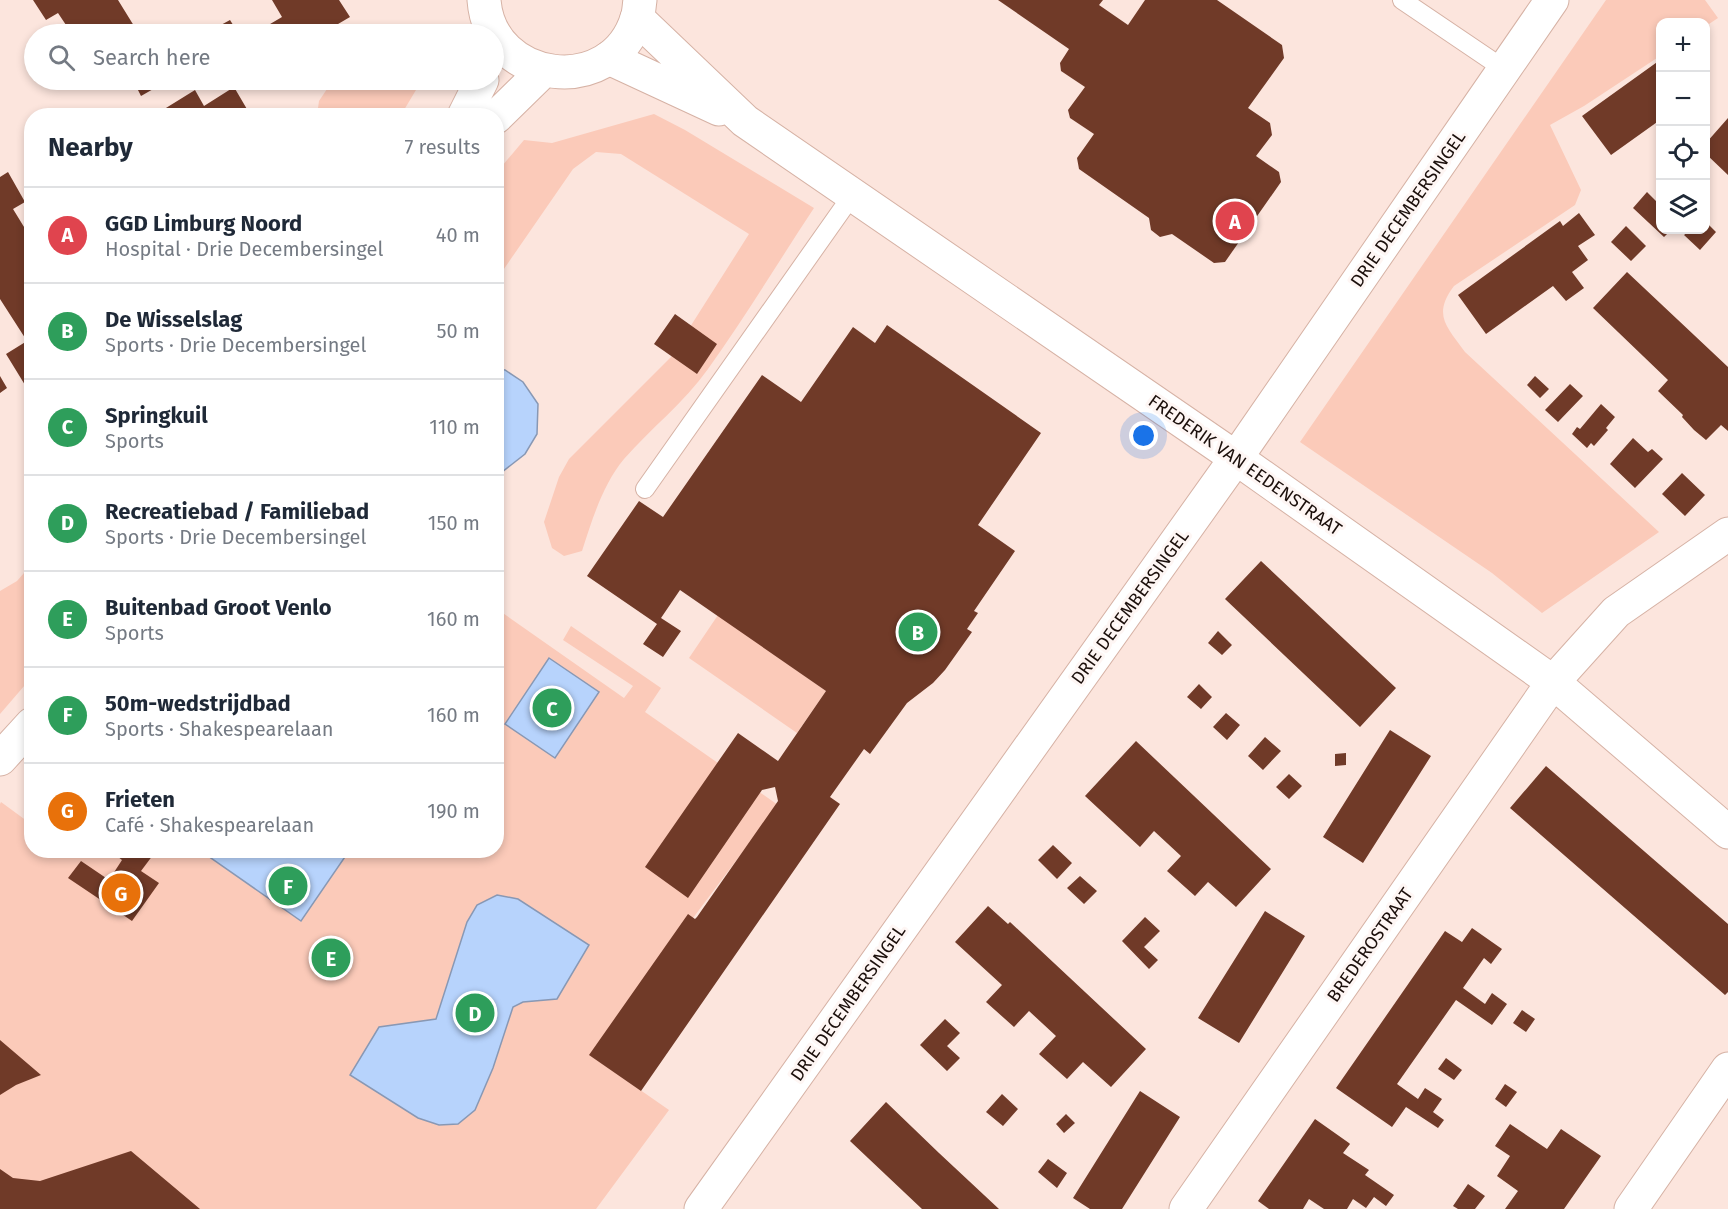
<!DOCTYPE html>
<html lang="en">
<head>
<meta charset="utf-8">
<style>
	:root { --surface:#fff; --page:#f2f2f3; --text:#1f2937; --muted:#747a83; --line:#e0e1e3; --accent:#2563eb }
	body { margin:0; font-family:"Fira Sans",sans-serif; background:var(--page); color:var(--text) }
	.controls { position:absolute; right:18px; top:18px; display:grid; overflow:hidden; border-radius:12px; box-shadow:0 3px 9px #0003 }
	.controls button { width:54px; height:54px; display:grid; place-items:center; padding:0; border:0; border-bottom:2px solid var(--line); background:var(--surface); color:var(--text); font:30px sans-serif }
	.you { position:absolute; left:1144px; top:436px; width:21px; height:21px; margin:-15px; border:4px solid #fff; border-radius:50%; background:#1a73e8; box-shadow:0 0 0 9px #1a73e833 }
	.badge { display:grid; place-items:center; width:39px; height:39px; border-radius:50%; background:var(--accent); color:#fff; font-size:20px; font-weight:700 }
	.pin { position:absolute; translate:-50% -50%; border:3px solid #fff; box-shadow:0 2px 6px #0006 }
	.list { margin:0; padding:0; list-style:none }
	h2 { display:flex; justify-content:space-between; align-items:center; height:78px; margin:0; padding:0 24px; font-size:26px }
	h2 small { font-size:20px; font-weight:400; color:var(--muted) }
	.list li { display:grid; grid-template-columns:39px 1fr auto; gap:18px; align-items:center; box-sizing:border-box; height:96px; padding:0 24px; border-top:2px solid var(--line) }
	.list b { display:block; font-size:22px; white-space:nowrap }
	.list p { margin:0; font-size:20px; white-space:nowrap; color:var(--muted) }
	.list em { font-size:20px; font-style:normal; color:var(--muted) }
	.icon { flex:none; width:33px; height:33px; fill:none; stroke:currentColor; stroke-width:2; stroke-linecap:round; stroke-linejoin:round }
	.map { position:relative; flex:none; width:1728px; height:1209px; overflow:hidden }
	.search { position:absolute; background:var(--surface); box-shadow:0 3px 9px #0003; left:24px; top:24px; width:480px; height:66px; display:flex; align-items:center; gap:15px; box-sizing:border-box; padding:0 21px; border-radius:33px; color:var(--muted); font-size:22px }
	.panel { position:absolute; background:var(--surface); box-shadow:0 3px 9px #0003; left:24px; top:108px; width:480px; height:750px; border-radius:24px }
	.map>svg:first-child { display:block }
	.green { fill:#fbcab9 }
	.water { fill:#b7d3fc; stroke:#8898b4; stroke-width:1.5 }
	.building { fill:#703a28 }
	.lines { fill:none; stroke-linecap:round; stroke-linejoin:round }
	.service-casing { stroke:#d6b2a5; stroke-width:20 }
	.minor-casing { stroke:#d6b2a5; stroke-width:35 }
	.tertiary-casing { stroke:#d6b2a5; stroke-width:35 }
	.service { stroke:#fff; stroke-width:18 }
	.minor { stroke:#fff; stroke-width:33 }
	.tertiary { stroke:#fff; stroke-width:33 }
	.labels { text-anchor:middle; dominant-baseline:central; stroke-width:6; stroke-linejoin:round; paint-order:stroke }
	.street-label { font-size:18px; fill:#1b0f0b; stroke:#fef6f4 }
</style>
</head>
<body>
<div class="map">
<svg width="1728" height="1209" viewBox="0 0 1728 1209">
	<rect width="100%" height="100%" fill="#fce5dd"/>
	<path class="green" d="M 1606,0 L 1705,0 L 1718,18 L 1706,26 L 1706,22 L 1660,22 L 1660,56 L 1584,106 L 1550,125 L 1581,190 L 1575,205 L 1454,286 C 1432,315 1447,327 1465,352 L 1659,532 L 1542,613 L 1492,573 L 1300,442 Z
		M 333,80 L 422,80 L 401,115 L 317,115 L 319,101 Z
		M 654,114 L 685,130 L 814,208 C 779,261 745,317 708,369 C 684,403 651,428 624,459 C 603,484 592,520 582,551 L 564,556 L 552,548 L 544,522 L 559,477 L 569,459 L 671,357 L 749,234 L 621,154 L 596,152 L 573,169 L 497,279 L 497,172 L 524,140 L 552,143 Z
		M 31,565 L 31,678 L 0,714 L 0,591 L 17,581 Z
		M 497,609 L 624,698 L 633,686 L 563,640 L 571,626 L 661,688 L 645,712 L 778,805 L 590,1055 L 669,1110 L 596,1209 L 0,1209 L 0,804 L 1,802 L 31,824 L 32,850 L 496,850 Z
		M 718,615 L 826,691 L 797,733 L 689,658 Z"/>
	<path class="water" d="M 497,369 L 505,370 L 523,382 L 538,404 L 537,434 L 525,454 L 497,476 Z
		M 549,658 L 599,692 L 555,758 L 505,724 Z
		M 201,851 L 201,850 L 349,851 L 301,921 Z
		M 497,895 L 518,899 L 589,945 L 557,999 L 523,1002 L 513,1007 L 493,1068 L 475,1110 L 458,1124 L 439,1125 L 418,1118 L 350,1075 L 379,1027 L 436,1019 L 467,922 L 477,905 Z"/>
	<path class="building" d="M 33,0 L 118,0 L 139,34 L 72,34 L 58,13 L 46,20 Z
		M 272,0 L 339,0 L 350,17 L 321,34 L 270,34 L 265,27 L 282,17 Z
		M 998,0 L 1103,0 L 1099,5 L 1128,25 L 1145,0 L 1217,0 L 1282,45 L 1284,58 L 1248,108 L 1270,123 L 1272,135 L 1256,156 L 1279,172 L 1281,182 L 1225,262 L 1214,263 L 1172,234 L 1160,237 L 1151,230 L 1149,218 L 1079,169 L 1077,158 L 1094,134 L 1070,118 L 1068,110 L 1085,87 L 1061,71 L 1060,63 L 1069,49 Z
		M 230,20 L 235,28 L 239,25 L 245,34 L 224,34 L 219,26 Z
		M 1660,60 L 1660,120 L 1611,155 L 1582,116 Z
		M 100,80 L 116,80 L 104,87 Z
		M 143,80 L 169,80 L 141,96 L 135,84 Z
		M 234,87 L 251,116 L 153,116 L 195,90 L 204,106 Z
		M 1728,118 L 1728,175 L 1706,154 L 1706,143 Z
		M 8,172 L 25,202 L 13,209 L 32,240 L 32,381 L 25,385 L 6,354 L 27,341 L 0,299 L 0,177 Z
		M 1647,192 L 1660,205 L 1660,230 L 1671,230 L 1664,237 L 1633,208 Z
		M 1579,213 L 1595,235 L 1578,246 L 1588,260 L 1572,272 L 1584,288 L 1566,301 L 1553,286 L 1486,334 L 1458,295 L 1560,221 L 1563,226 Z
		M 1706,222 L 1716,232 L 1700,250 L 1684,235 L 1690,230 L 1706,230 Z
		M 1626,226 L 1646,246 L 1631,261 L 1611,242 Z
		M 1627,272 L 1728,367 L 1728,431 L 1721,425 L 1706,440 L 1694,430 L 1682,417 L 1683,415 L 1658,391 L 1668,380 L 1593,308 Z
		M 675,314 L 717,344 L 697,374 L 654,344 Z
		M 887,325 L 1041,433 L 978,525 L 1015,551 L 974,611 L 978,613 L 967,629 L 972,632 L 945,670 L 933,683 L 907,703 L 870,754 L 864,749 L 830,797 L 840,804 L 641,1091 L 589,1055 L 688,914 L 695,919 L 697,917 L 778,801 L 775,787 L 762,790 L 688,898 L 645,867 L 738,733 L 778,761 L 826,691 L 680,590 L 661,618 L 681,631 L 663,657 L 643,644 L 657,624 L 587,576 L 639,501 L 663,517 L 762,375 L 801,402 L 853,327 L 875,343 Z
		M 0,376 L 7,388 L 0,393 Z
		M 1535,376 L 1549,389 L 1540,398 L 1527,385 Z
		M 1570,384 L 1583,396 L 1558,422 L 1545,410 Z
		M 1601,404 L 1615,417 L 1606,428 L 1608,430 L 1594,446 L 1591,443 L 1587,448 L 1572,434 L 1577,427 L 1580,429 Z
		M 1633,438 L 1648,452 L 1652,449 L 1663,459 L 1635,488 L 1610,464 Z
		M 1682,473 L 1705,495 L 1685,516 L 1662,494 Z
		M 1261,561 L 1396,688 L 1360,727 L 1225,599 Z
		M 1218,631 L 1232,645 L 1222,655 L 1208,643 Z
		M 1199,684 L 1212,697 L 1201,709 L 1187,697 Z
		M 1226,713 L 1240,725 L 1227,740 L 1213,727 Z
		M 1390,730 L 1431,756 L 1363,863 L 1323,837 Z
		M 1265,737 L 1281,751 L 1263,770 L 1248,756 Z
		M 1136,741 L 1271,869 L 1236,907 L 1208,882 L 1195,896 L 1167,871 L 1181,856 L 1154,831 L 1140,847 L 1085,796 Z
		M 1346,753 L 1346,765 L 1335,766 L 1335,754 Z
		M 1546,766 L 1728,924 L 1728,992 L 1725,995 L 1510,808 Z
		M 1289,774 L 1302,786 L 1289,799 L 1276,787 Z
		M 1053,845 L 1072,863 L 1057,879 L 1038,860 Z
		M 109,850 L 147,850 L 153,855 L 141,871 L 159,883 L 132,921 L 68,878 L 81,861 L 109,880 L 122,860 Z
		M 1080,876 L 1097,891 L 1084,904 L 1067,888 Z
		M 988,906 L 1008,924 L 1010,922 L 1146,1049 L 1111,1087 L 1083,1062 L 1067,1079 L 1039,1054 L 1056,1036 L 1029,1011 L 1014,1027 L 986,1002 L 1002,985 L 955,942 Z
		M 1265,911 L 1305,936 L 1239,1043 L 1198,1018 Z
		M 1145,917 L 1160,931 L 1144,947 L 1158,960 L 1149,969 L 1122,941 Z
		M 1472,928 L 1502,949 L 1491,964 L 1484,958 L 1463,988 L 1485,1004 L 1492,993 L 1507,1004 L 1492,1025 L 1456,1000 L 1397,1084 L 1418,1099 L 1425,1088 L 1442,1099 L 1433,1112 L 1444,1120 L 1438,1128 L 1406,1107 L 1392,1127 L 1336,1088 L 1445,931 L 1462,942 Z
		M 1522,1010 L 1535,1019 L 1526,1032 L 1513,1023 Z
		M 945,1019 L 960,1033 L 947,1046 L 960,1058 L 947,1071 L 920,1045 Z
		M 0,1040 L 41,1075 L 16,1085 L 0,1095 Z
		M 1446,1058 L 1462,1070 L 1454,1080 L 1438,1069 Z
		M 1505,1084 L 1517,1092 L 1506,1107 L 1495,1099 Z
		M 1140,1091 L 1180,1117 L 1122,1209 L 1090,1209 L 1073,1198 Z
		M 1002,1094 L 1018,1109 L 1003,1126 L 986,1112 Z
		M 886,1102 L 939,1153 L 999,1209 L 922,1209 L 850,1141 Z
		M 1066,1114 L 1075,1123 L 1064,1133 L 1056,1124 Z
		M 1315,1119 L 1349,1143 L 1350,1144 L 1343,1153 L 1369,1170 L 1365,1175 L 1394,1195 L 1386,1206 L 1374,1197 L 1366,1208 L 1353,1199 L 1347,1209 L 1324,1209 L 1309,1199 L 1303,1209 L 1269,1209 L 1258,1201 Z
		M 1510,1124 L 1547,1149 L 1561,1129 L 1601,1156 L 1564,1209 L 1505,1209 L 1518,1191 L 1497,1176 L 1510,1156 L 1495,1146 Z
		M 131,1151 L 200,1209 L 0,1209 L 0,1169 L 13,1178 L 40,1181 Z
		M 1048,1159 L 1067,1173 L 1057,1188 L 1038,1172 Z
		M 1468,1184 L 1485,1196 L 1475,1209 L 1458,1209 L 1453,1206 Z"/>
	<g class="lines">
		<g class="service-casing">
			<path id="service" d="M 1402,0 L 1504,69
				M 645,489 L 853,194"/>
		</g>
		<g class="minor-casing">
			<path id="minor" d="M 637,18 L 745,121 L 1236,458 L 1553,682 L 1728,832
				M 609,58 L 719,109
				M 701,1209 L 1236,458 L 1552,0
				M 1186,1209 L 1553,682 L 1616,612 L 1728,534
				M 1631,1209 L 1728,1069"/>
		</g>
		<g class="tertiary-casing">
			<path id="tertiary" d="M 484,0 C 490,84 612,100 637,18 C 639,13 639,6 640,0
				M 464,116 L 482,80
				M 496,117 L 543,71
				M 0,759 L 32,724"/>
		</g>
		<use href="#service" class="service"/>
		<use href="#minor" class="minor"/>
		<use href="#tertiary" class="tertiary"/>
	</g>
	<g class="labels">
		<g class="street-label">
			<text transform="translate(1408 209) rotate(-55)">DRIE DECEMBERSINGEL</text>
			<text transform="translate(1245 465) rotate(35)">FREDERIK VAN EEDENSTRAAT</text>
			<text transform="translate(1130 607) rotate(-54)">DRIE DECEMBERSINGEL</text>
			<text transform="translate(1370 945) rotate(-55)">BREDEROSTRAAT</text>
			<text transform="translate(848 1003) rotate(-55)">DRIE DECEMBERSINGEL</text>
		</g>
	</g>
</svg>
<div class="controls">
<button>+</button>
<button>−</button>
<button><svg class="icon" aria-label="locate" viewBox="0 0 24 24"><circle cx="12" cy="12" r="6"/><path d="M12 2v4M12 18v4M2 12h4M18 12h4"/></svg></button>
<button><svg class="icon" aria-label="layers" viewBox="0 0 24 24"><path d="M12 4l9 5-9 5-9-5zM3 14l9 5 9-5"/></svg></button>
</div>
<div class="you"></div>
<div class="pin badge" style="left:1235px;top:221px;background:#e0444e">A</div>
<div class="pin badge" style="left:918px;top:632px;background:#2e9e5b">B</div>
<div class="pin badge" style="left:552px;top:708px;background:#2e9e5b">C</div>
<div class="pin badge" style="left:475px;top:1013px;background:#2e9e5b">D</div>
<div class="pin badge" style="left:331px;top:958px;background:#2e9e5b">E</div>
<div class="pin badge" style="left:288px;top:886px;background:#2e9e5b">F</div>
<div class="pin badge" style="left:121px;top:893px;background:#e8710a">G</div>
<div class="search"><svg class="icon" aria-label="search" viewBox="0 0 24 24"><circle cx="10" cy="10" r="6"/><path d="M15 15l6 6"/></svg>Search here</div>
<section class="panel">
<h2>Nearby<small>7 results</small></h2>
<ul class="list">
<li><span class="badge" style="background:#e0444e">A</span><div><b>GGD Limburg Noord</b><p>Hospital · Drie Decembersingel</p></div><em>40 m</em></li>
<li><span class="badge" style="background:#2e9e5b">B</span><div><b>De Wisselslag</b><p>Sports · Drie Decembersingel</p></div><em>50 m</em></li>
<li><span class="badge" style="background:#2e9e5b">C</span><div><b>Springkuil</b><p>Sports</p></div><em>110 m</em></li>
<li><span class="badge" style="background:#2e9e5b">D</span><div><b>Recreatiebad / Familiebad</b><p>Sports · Drie Decembersingel</p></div><em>150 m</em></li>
<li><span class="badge" style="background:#2e9e5b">E</span><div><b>Buitenbad Groot Venlo</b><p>Sports</p></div><em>160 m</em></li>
<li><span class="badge" style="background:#2e9e5b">F</span><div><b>50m-wedstrijdbad</b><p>Sports · Shakespearelaan</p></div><em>160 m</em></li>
<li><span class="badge" style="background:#e8710a">G</span><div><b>Frieten</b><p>Café · Shakespearelaan</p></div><em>190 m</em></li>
</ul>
</section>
</div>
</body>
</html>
